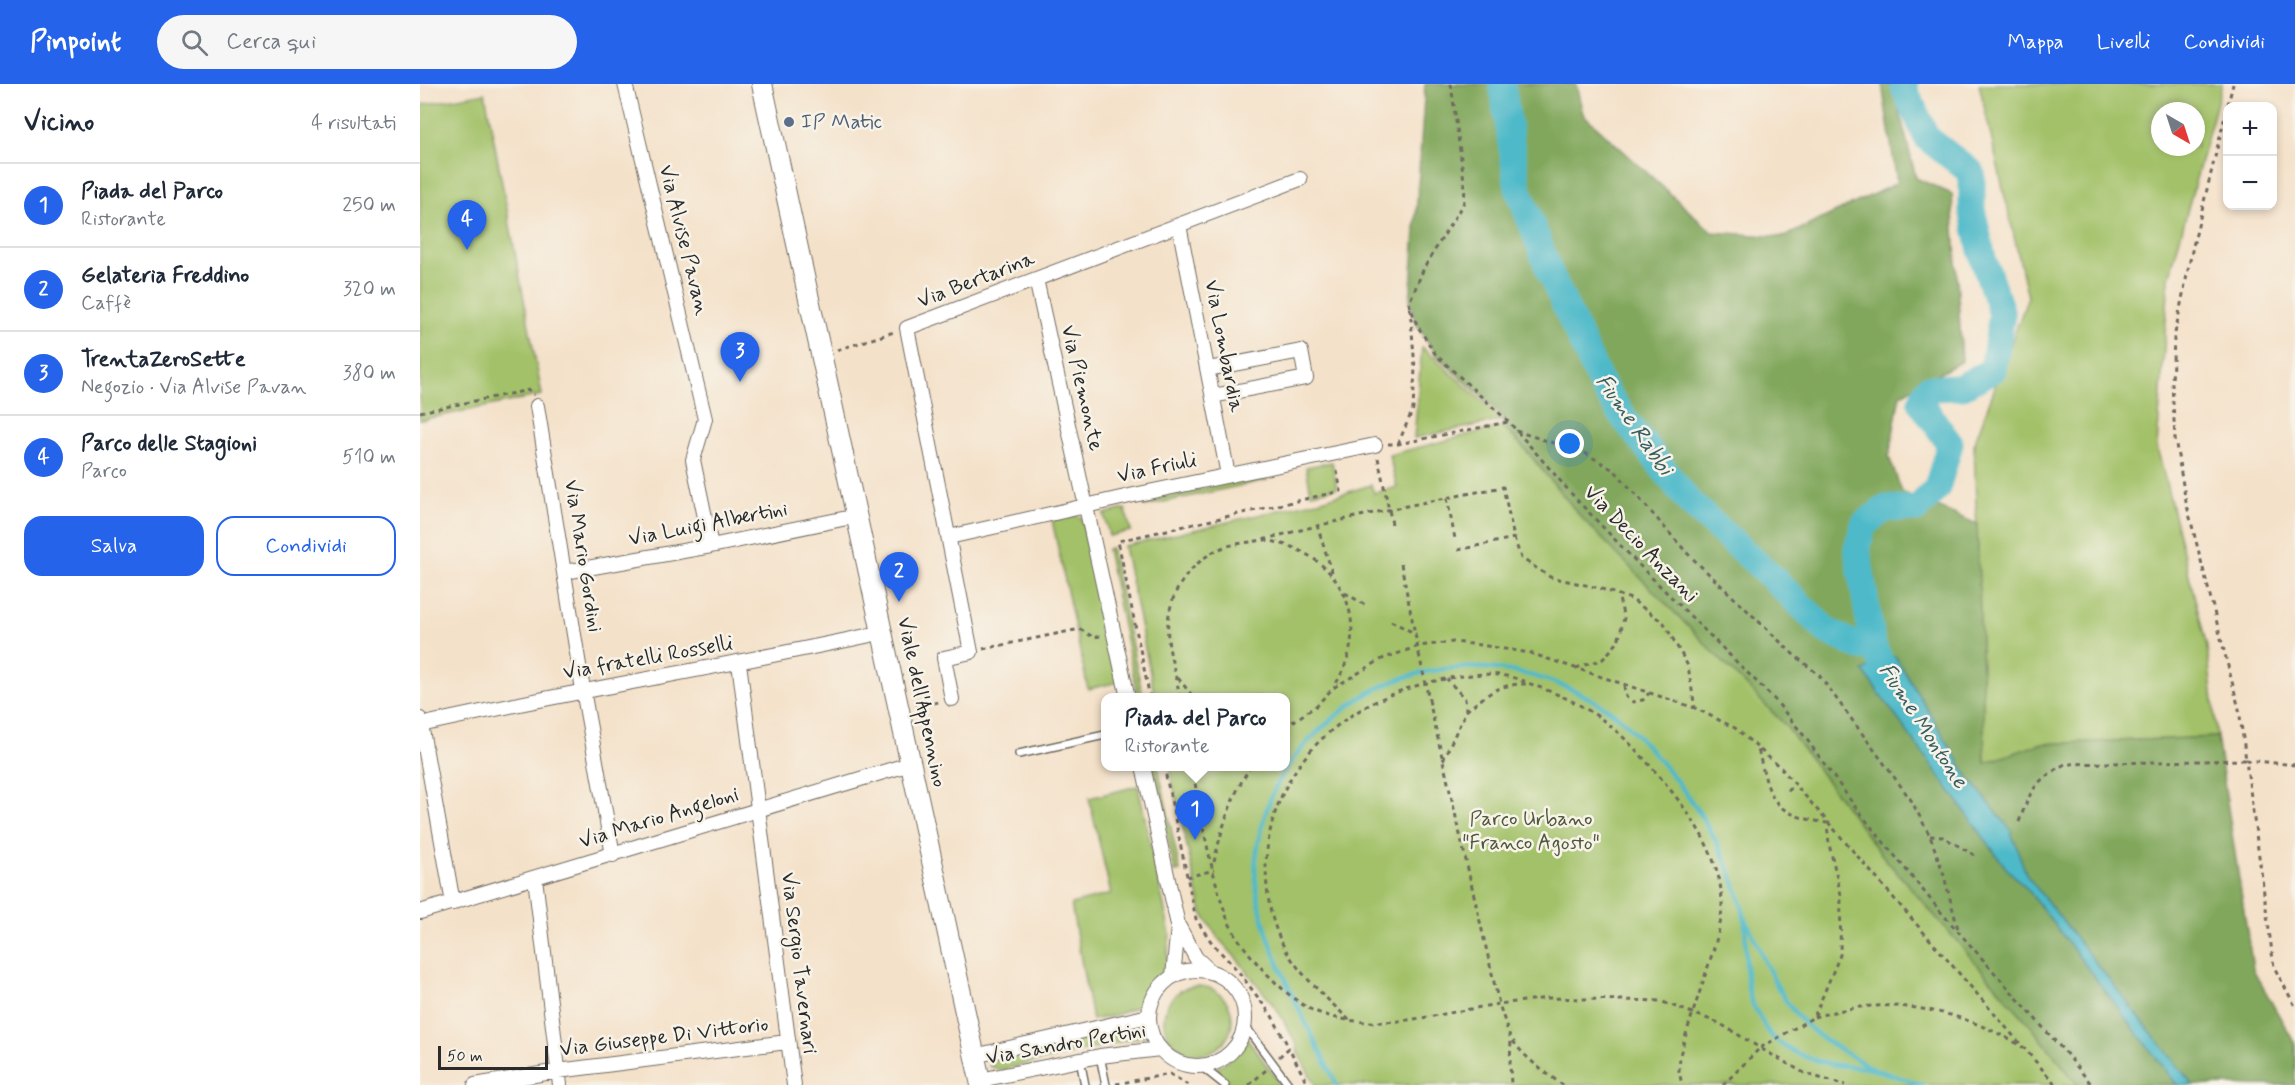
<!DOCTYPE html>
<html lang="it">
<head>
<meta charset="utf-8">
<style>
	:root { --surface:#fff; --page:#f6f6f7; --text:#1f2937; --muted:#747a83; --line:#e0e1e3; --accent:#2563eb }
	body { margin:0; font-family:Mynerve,sans-serif; background:var(--page); color:var(--text) }
	.controls { position:absolute; right:18px; top:18px; display:grid; overflow:hidden; border-radius:12px; box-shadow:0 3px 9px #0003 }
	.controls button { width:54px; height:54px; display:grid; place-items:center; padding:0; border:0; border-bottom:2px solid var(--line); background:var(--surface); color:var(--text); font:30px sans-serif }
	.compass { position:absolute; left:1731px; top:18px; width:54px; height:54px; border-radius:50%; background:var(--surface); box-shadow:0 3px 9px #0003; rotate:141deg }
	.scale { position:absolute; left:18px; bottom:15px; width:110px; box-sizing:border-box; padding-left:6px; border:3px solid #2b2b2b; border-top:0; font-size:16px; line-height:21px; white-space:nowrap; color:#2b2b2b; -webkit-text-stroke:4px #f7f3e8; paint-order:stroke }
	.you { position:absolute; left:1150px; top:360px; width:21px; height:21px; margin:-15px; border:4px solid #fff; border-radius:50%; background:#1a73e8; box-shadow:0 0 0 9px #1a73e833 }
	.badge { display:grid; place-items:center; width:39px; height:39px; border-radius:50%; background:var(--accent); color:#fff; font-size:20px; font-weight:700 }
	.pin { position:absolute; translate:-50% -50px; filter:drop-shadow(0 2px 3px #0008) }
	.pin::after { content:''; position:absolute; top:32px; width:21px; height:18px; background:inherit; clip-path:polygon(0 0,100% 0,50% 100%) }
	.popup { position:absolute; left:681px; top:609px; width:189px; height:78px; box-sizing:border-box; display:grid; place-content:center; border-radius:12px; background:var(--surface); filter:drop-shadow(0 2px 4px #0005); font-size:20px; white-space:nowrap; color:var(--muted) }
	.popup b { font-size:22px; color:var(--text) }
	.popup::after { content:''; position:absolute; left:50%; top:100%; margin-left:-12px; border:12px solid transparent; border-top-color:var(--surface) }
	.list { margin:0; padding:0; list-style:none }
	h2 { display:flex; justify-content:space-between; align-items:center; height:78px; margin:0; padding:0 24px; font-size:26px }
	h2 small { font-size:20px; font-weight:400; color:var(--muted) }
	.list li { display:grid; grid-template-columns:39px 1fr auto; gap:18px; align-items:center; box-sizing:border-box; height:84px; padding:0 24px; border-top:2px solid var(--line) }
	.list b { display:block; font-size:22px; white-space:nowrap }
	.list p { margin:0; font-size:20px; white-space:nowrap; color:var(--muted) }
	.list em { font-size:20px; font-style:normal; color:var(--muted) }
	.actions { display:flex; gap:12px; padding:18px 24px }
	.actions a { flex:1; padding:14px 0; border:2px solid var(--accent); border-radius:18px; text-align:center; font-size:21px; color:var(--accent) }
	.actions .main { background:var(--accent); color:#fff }
	.icon { flex:none; width:33px; height:33px; fill:none; stroke:currentColor; stroke-width:2; stroke-linecap:round; stroke-linejoin:round }
	.map { position:relative; flex:none; width:1875px; height:1001px; overflow:hidden }
	header { display:flex; align-items:center; gap:36px; box-sizing:border-box; height:84px; padding:0 30px; background:var(--accent); color:#fff }
	header strong { font-size:28px }
	nav { display:flex; gap:33px; margin-inline-start:auto; font-size:21px }
	.search { width:420px; height:54px; background:var(--page); display:flex; align-items:center; gap:15px; box-sizing:border-box; padding:0 21px; border-radius:33px; color:var(--muted); font-size:22px }
	main { display:flex }
	aside { flex:1; background:var(--surface) }
	.map>svg:first-child { display:block }
	.green { fill:#a2c168; stroke:#66764a; stroke-width:1.5; fill-rule:evenodd }
	.forest { fill:#81a75c; stroke:#566944; stroke-width:1.5 }
	.water { fill:#4db9c9; stroke:#3c727a; stroke-width:1.5 }
	.lines { fill:none; stroke-linecap:round; stroke-linejoin:round }
	.stream { stroke:#4db9c9; stroke-width:4.5 }
	.river { stroke:#4db9c9; stroke-width:27 }
	.service-casing { stroke:#716b62; stroke-width:10 }
	.minor-casing { stroke:#716b62; stroke-width:16 }
	.secondary-casing { stroke:#716b62; stroke-width:22 }
	.path { stroke:#716b62; stroke-width:3; stroke-dasharray:4.5 4.5; stroke-linecap:butt }
	.service { stroke:#fff; stroke-width:7 }
	.minor { stroke:#fff; stroke-width:14 }
	.secondary { stroke:#fff; stroke-width:20 }
	.path-bridge { stroke:#716b62; stroke-width:3; stroke-dasharray:4.5 4.5; stroke-linecap:butt }
	.service-dot { fill:#5c6f8a; stroke:#f7f3e8; stroke-width:2 }
	.labels { text-anchor:middle; dominant-baseline:central; stroke-width:5; stroke-linejoin:round; paint-order:stroke }
	.service-label { font-size:21px; fill:#4e5e75; stroke:#f7f3e8; text-anchor:start }
	.street-label { font-size:21px; fill:#2b2b2b; stroke:#f7f3e8 }
	.park-label { font-size:21px; fill:#4f583d; stroke:#f7f3e8 }
	.water-label { font-size:22px; font-style:italic; fill:#375d62; stroke:#f7f3e8 }
</style>
</head>
<body>
<header>
<strong>Pinpoint</strong>
<div class="search"><svg class="icon" aria-label="search" viewBox="0 0 24 24"><circle cx="10" cy="10" r="6"/><path d="M15 15l6 6"/></svg>Cerca qui</div>
<nav><a>Mappa</a><a>Livelli</a><a>Condividi</a></nav>
</header>
<main>
<aside>
<h2>Vicino<small>4 risultati</small></h2>
<ul class="list">
<li><span class="badge">1</span><div><b>Piada del Parco</b><p>Ristorante</p></div><em>250 m</em></li>
<li><span class="badge">2</span><div><b>Gelateria Freddino</b><p>Caffè</p></div><em>320 m</em></li>
<li><span class="badge">3</span><div><b>TrentaZeroSette</b><p>Negozio · Via Alvise Pavan</p></div><em>380 m</em></li>
<li><span class="badge">4</span><div><b>Parco delle Stagioni</b><p>Parco</p></div><em>510 m</em></li>
</ul>
<div class="actions"><a class="main">Salva</a><a>Condividi</a></div>
</aside>
<div class="map">
<svg width="1875" height="1001" viewBox="0 0 1875 1001">
	<rect width="100%" height="100%" fill="#f7f3e8"/>
	<filter id="ink" filterUnits="userSpaceOnUse"><feTurbulence type="fractalNoise" baseFrequency=".0167" numOctaves="2"/><feDisplacementMap in="SourceGraphic" scale="12" xChannelSelector="R" yChannelSelector="G"/><feConvolveMatrix kernelMatrix="1 2 1 2 8 2 1 2 1" color-interpolation-filters="sRGB"/></filter>
	<filter id="wash" filterUnits="userSpaceOnUse"><feTurbulence type="fractalNoise" baseFrequency=".008" numOctaves="4" result="noise"/><feDisplacementMap in="SourceGraphic" scale="24" xChannelSelector="R" yChannelSelector="G"/><feGaussianBlur stdDeviation="1.35" result="paint"/><feColorMatrix in="noise" values="0 0 0 0 0 0 0 0 0 0 0 0 0 0 0 0 0 1.4 0 .05"/><feComposite in="paint" operator="in"/></filter>
	<g filter="url(#wash)">
		<rect width="100%" height="100%" fill="#f4e1c9"/>
		<path class="green" d="M 1559,0 L 1802,0 L 1749,194 L 1737,363 L 1787,563 L 1797,653 L 1620,660 L 1565,680 L 1554,360 L 1608,213 ZM 1740,27 L 1776,27 L 1776,63 L 1740,63 Z
			M 65,9 L 122,311 L 0,336 L 0,21 Z
			M 1002,263 L 1083,336 L 994,354 Z
			M 1082,342 L 1105,365 L 1161,433 L 1366,642 L 1461,770 L 1610,941 L 1658,1001 L 895,1001 L 878,969 L 877,961 L 858,927 L 818,876 L 798,854 L 782,829 L 749,683 L 865,682 L 865,614 L 735,613 L 704,462 L 902,416 L 951,401 L 954,409 L 977,403 L 969,371 Z
			M 912,378 L 917,404 L 891,409 L 886,383 Z
			M 846,391 L 847,396 L 725,422 L 724,417 Z
			M 705,425 L 711,447 L 689,452 L 684,430 Z
			M 656,431 L 662,434 L 699,598 L 668,605 L 632,436 Z
			M 691,464 L 723,613 L 718,613 L 687,465 Z
			M 733,683 L 738,683 L 760,787 L 755,788 Z
			M 718,702 L 750,850 L 746,885 L 723,920 L 696,931 L 672,936 L 651,820 L 691,810 L 669,714 Z
			M744 936a34 34 0 1 1 68 0a34 34 0 1 1-68 0Z
			M 724,942 L 729,946 L 729,950 L 725,952 L 581,986 L 569,982 L 575,976 Z
			M 827,954 L 861,1001 L 812,1001 L 794,986 L 818,969 Z"/>
		<path class="forest" d="M 1005,0 L 1156,0 L 1163,30 L 1292,148 L 1364,153 L 1477,99 L 1462,0 L 1483,0 L 1477,17 L 1496,94 L 1532,110 L 1542,277 L 1480,311 L 1469,373 L 1482,408 L 1557,440 L 1565,679 L 1620,660 L 1797,653 L 1833,885 L 1875,960 L 1875,1001 L 1658,1001 L 1610,941 L 1461,770 L 1366,642 L 1161,433 L 1105,365 L 1082,342 L 1084,333 L 1016,271 L 997,241 L 990,219 Z"/>
		<path class="water" d="M 1475,572 L 1549,694 L 1590,745 L 1607,792 L 1773,1001 L 1757,1001 L 1608,806 L 1586,784 L 1443,587 Z"/>
		<g class="lines">
			<path class="stream" d="M 1325,834 C 1342,868 1357,914 1385,940 C 1404,958 1429,970 1451,984
				M 917,1001 C 888,942 828,839 836,774 C 845,704 871,666 926,624 C 1006,563 1122,575 1200,634 C 1209,641 1217,652 1226,661 C 1261,699 1292,741 1311,790 C 1316,803 1322,819 1324,832 C 1328,859 1323,887 1330,913 C 1332,921 1337,928 1341,935 C 1344,941 1346,947 1351,951 C 1363,965 1388,975 1406,979 C 1422,983 1439,982 1455,986 C 1471,990 1487,996 1503,1001"/>
			<path class="river" d="M 1082,0 L 1098,104 L 1130,189 L 1181,300 L 1206,337 L 1270,419 L 1354,495 L 1407,547 L 1440,563 L 1453,562
				M 1479,610 L 1468,593 L 1453,562 L 1437,464 L 1444,440 L 1466,424 L 1497,425 L 1517,404 L 1530,360 L 1501,319 L 1508,304 L 1541,303 L 1573,286 L 1582,230 L 1563,175 L 1552,125 L 1552,89 L 1507,54 L 1484,4 L 1485,0"/>
		</g>
	</g>
	<g filter="url(#ink)">
		<g class="lines">
			<g class="service-casing">
				<path id="service" d="M 599,670 L 685,651
					M 825,942 L 869,1001
					M 680,972 L 686,1001
					M 660,976 L 665,1001
					M 781,982 L 805,1001"/>
			</g>
			<g class="minor-casing">
				<path id="minor" d="M 205,0 L 285,335 L 273,376 L 291,462
					M 759,141 L 808,391
					M 616,195 L 708,614
					M 788,285 L 881,267 L 886,294 L 793,312
					M 117,322 L 163,606 L 193,771
					M 529,453 L 714,411 L 955,361
					M 145,488 L 291,462 L 437,432
					M 319,579 L 374,1001
					M 532,615 L 524,574 L 551,568 L 487,244 L 880,95
					M 0,635 L 33,819
					M 0,641 C 151,607 304,583 455,550 L 463,551
					M 723,682 L 758,841 L 776,874 L 790,887
					M 115,794 L 140,1001
					M 0,828 L 480,683 L 491,682
					M729 934a48 48 0 1 1 96 0a48 48 0 1 1-96 0Z
					M 753,892 L 758,843
					M 554,972 L 729,932
					M 560,996 L 680,972 L 740,965
					M 55,1001 L 138,987 L 367,958"/>
			</g>
			<g class="secondary-casing">
				<path id="secondary" d="M 342,0 L 561,1001"/>
			</g>
			<path class="path" d="M 1031,0 L 1045,104 L 1044,118 L 1004,184 L 989,219 L 997,241 L 1016,271 L 1089,338 L 1157,416 L 1223,485 L 1355,616 L 1385,653 L 1439,728 L 1520,827 L 1650,974 L 1672,1001
				M 417,266 L 474,248
				M 0,328 L 109,306 L 114,311
				M 1096,347 L 1165,369 L 1195,387 L 1268,470 L 1373,570 L 1399,591 L 1491,716 L 1510,752 L 1523,788 L 1538,845
				M 968,360 L 978,360 L 1088,338
				M 978,360 L 993,325 L 995,284 L 990,223
				M 958,374 L 972,440
				M 1027,414 L 1035,455
				M 897,441 L 913,491
				M 844,456 C 918,466 956,536 915,601
				M 1038,466 L 1094,454
				M 981,480 L 999,570
				M 925,509 L 947,522
				M 971,537 L 996,550
				M 563,565 L 660,545 L 673,553 L 681,552
				M 1156,584 L 1183,575 L 1198,558 L 1204,534 L 1198,511
				M 758,594 L 774,614
				M 1204,602 L 1206,613 L 1213,618 L 1223,616 L 1229,609
				M 730,614 L 698,457 L 921,407 L 916,383
				M 760,614 C 754,576 740,554 753,515 C 759,498 774,480 790,470 C 808,458 827,460 846,455 C 924,434 1004,418 1083,403 L 1094,454 L 1101,474 L 1130,493 L 1179,504 L 1211,515 L 1244,539 L 1268,582 L 1275,624 L 1315,644 L 1361,684 L 1636,1001
				M 1009,616 L 1079,920 L 1128,914 L 1240,917 L 1299,939 L 1340,964 L 1394,933 L 1420,871 L 1421,811 L 1409,760 L 1407,739 C 1351,730 1350,716 1338,665
				M 496,622 L 519,618
				M 1046,627 C 1068,610 1079,599 1108,600
				M 865,637 L 873,635
				M 865,643 L 896,622 L 913,604 L 962,575 L 999,562 L 1033,558 L 1060,561 L 1110,569 L 1275,624
				M 1023,676 L 1046,627 L 1045,615 L 1027,595
				M 1875,681 L 1826,676 L 1854,883 L 1875,922
				M 744,682 L 776,835 L 792,859 L 818,887 L 852,932 L 869,964
				M 772,682 C 781,733 790,786 807,834 C 818,863 863,911 890,925 C 907,933 928,937 947,938 C 987,940 1039,926 1079,920 L 1091,956 L 1090,979 L 1091,1001
				M 1368,707 L 1375,701
				M 1599,738 C 1611,705 1614,698 1645,680 L 1826,676 L 1819,625 L 1766,418 L 1755,355 L 1752,299 L 1754,254 L 1773,162 L 1813,0
				M 1510,752 L 1523,753 L 1556,772
				M 794,778 C 802,744 811,712 831,682
				M 767,793 L 794,786
				M 1394,933 C 1409,929 1425,925 1440,923 C 1496,917 1555,933 1602,963
				M 929,936 C 906,913 877,889 862,859 C 850,835 846,808 846,780 C 850,682 923,617 1015,597 C 1039,592 1066,587 1091,593 C 1102,596 1113,601 1124,605 C 1179,626 1202,649 1240,693 C 1269,728 1301,771 1302,819 C 1302,846 1291,872 1283,898 C 1275,922 1267,946 1260,971 L 1259,987 L 1262,1001
				M 1093,957 C 1107,976 1124,988 1143,1001
				M 859,973 L 869,964 L 888,1001
				M 696,1000 L 750,990 L 768,1001
				M 829,1001 L 846,986
				M 1303,1001 L 1340,964 L 1386,990 L 1425,1001"/>
			<use href="#service" class="service"/>
			<use href="#minor" class="minor"/>
			<use href="#secondary" class="secondary"/>
			<path class="path-bridge" d="M 999,570 L 1009,616"/>
		</g>
	</g>
	<circle class="service-dot" cx="369" cy="38" r="6"/>
	<g class="labels">
		<g class="service-label">
			<text x="381" y="38">IP Matic</text>
		</g>
		<g class="street-label">
			<text transform="translate(264 156) rotate(76)">Via Alvise Pavan</text>
			<text transform="translate(556 196) rotate(-21)">Via Bertarina</text>
			<text transform="translate(804 262) rotate(79)">Via Lombardia</text>
			<text transform="translate(662 304) rotate(77)">Via Piemonte</text>
			<text transform="translate(737 384) rotate(-12)">Via Friuli</text>
			<text transform="translate(288 440) rotate(-11)">Via Luigi Albertini</text>
			<text transform="translate(1221 460) rotate(46)">Via Decio Anzani</text>
			<text transform="translate(163 472) rotate(81)">Via Mario Gordini</text>
			<text transform="translate(228 574) rotate(-10)">Via fratelli Rosselli</text>
			<text transform="translate(502 618) rotate(78)">Viale dell'Appennino</text>
			<text transform="translate(239 734) rotate(-17)">Via Mario Angeloni</text>
			<text transform="translate(379 879) rotate(83)">Via Sergio Tavernari</text>
			<text transform="translate(244 953) rotate(-7)">Via Giuseppe Di Vittorio</text>
			<text transform="translate(646 960) rotate(-10)">Via Sandro Pertini</text>
		</g>
		<g class="park-label">
			<text x="1111" y="735">Parco Urbano<tspan x="1111" dy="24">"Franco Agosto"</tspan></text>
		</g>
		<g class="water-label">
			<text transform="translate(1214 341) rotate(55)">Fiume Rabbi</text>
			<text transform="translate(1503 642) rotate(57)">Fiume Montone</text>
		</g>
	</g>
</svg>
<div class="controls">
<button>+</button>
<button>−</button>
</div>
<svg class="compass" viewBox="-18 -18 36 36"><path d="M0-13l5 13h-10z" fill="#e53935"/><path d="M0 13l5-13h-10z" fill="#747a83"/></svg>
<div class="scale">50 m</div>
<div class="you"></div>
<div class="pin badge" style="left:775px;top:756px">1</div>
<div class="popup"><b>Piada del Parco</b>Ristorante</div>
<div class="pin badge" style="left:479px;top:518px">2</div>
<div class="pin badge" style="left:320px;top:298px">3</div>
<div class="pin badge" style="left:47px;top:166px">4</div>
</div>
</main>
</body>
</html>
